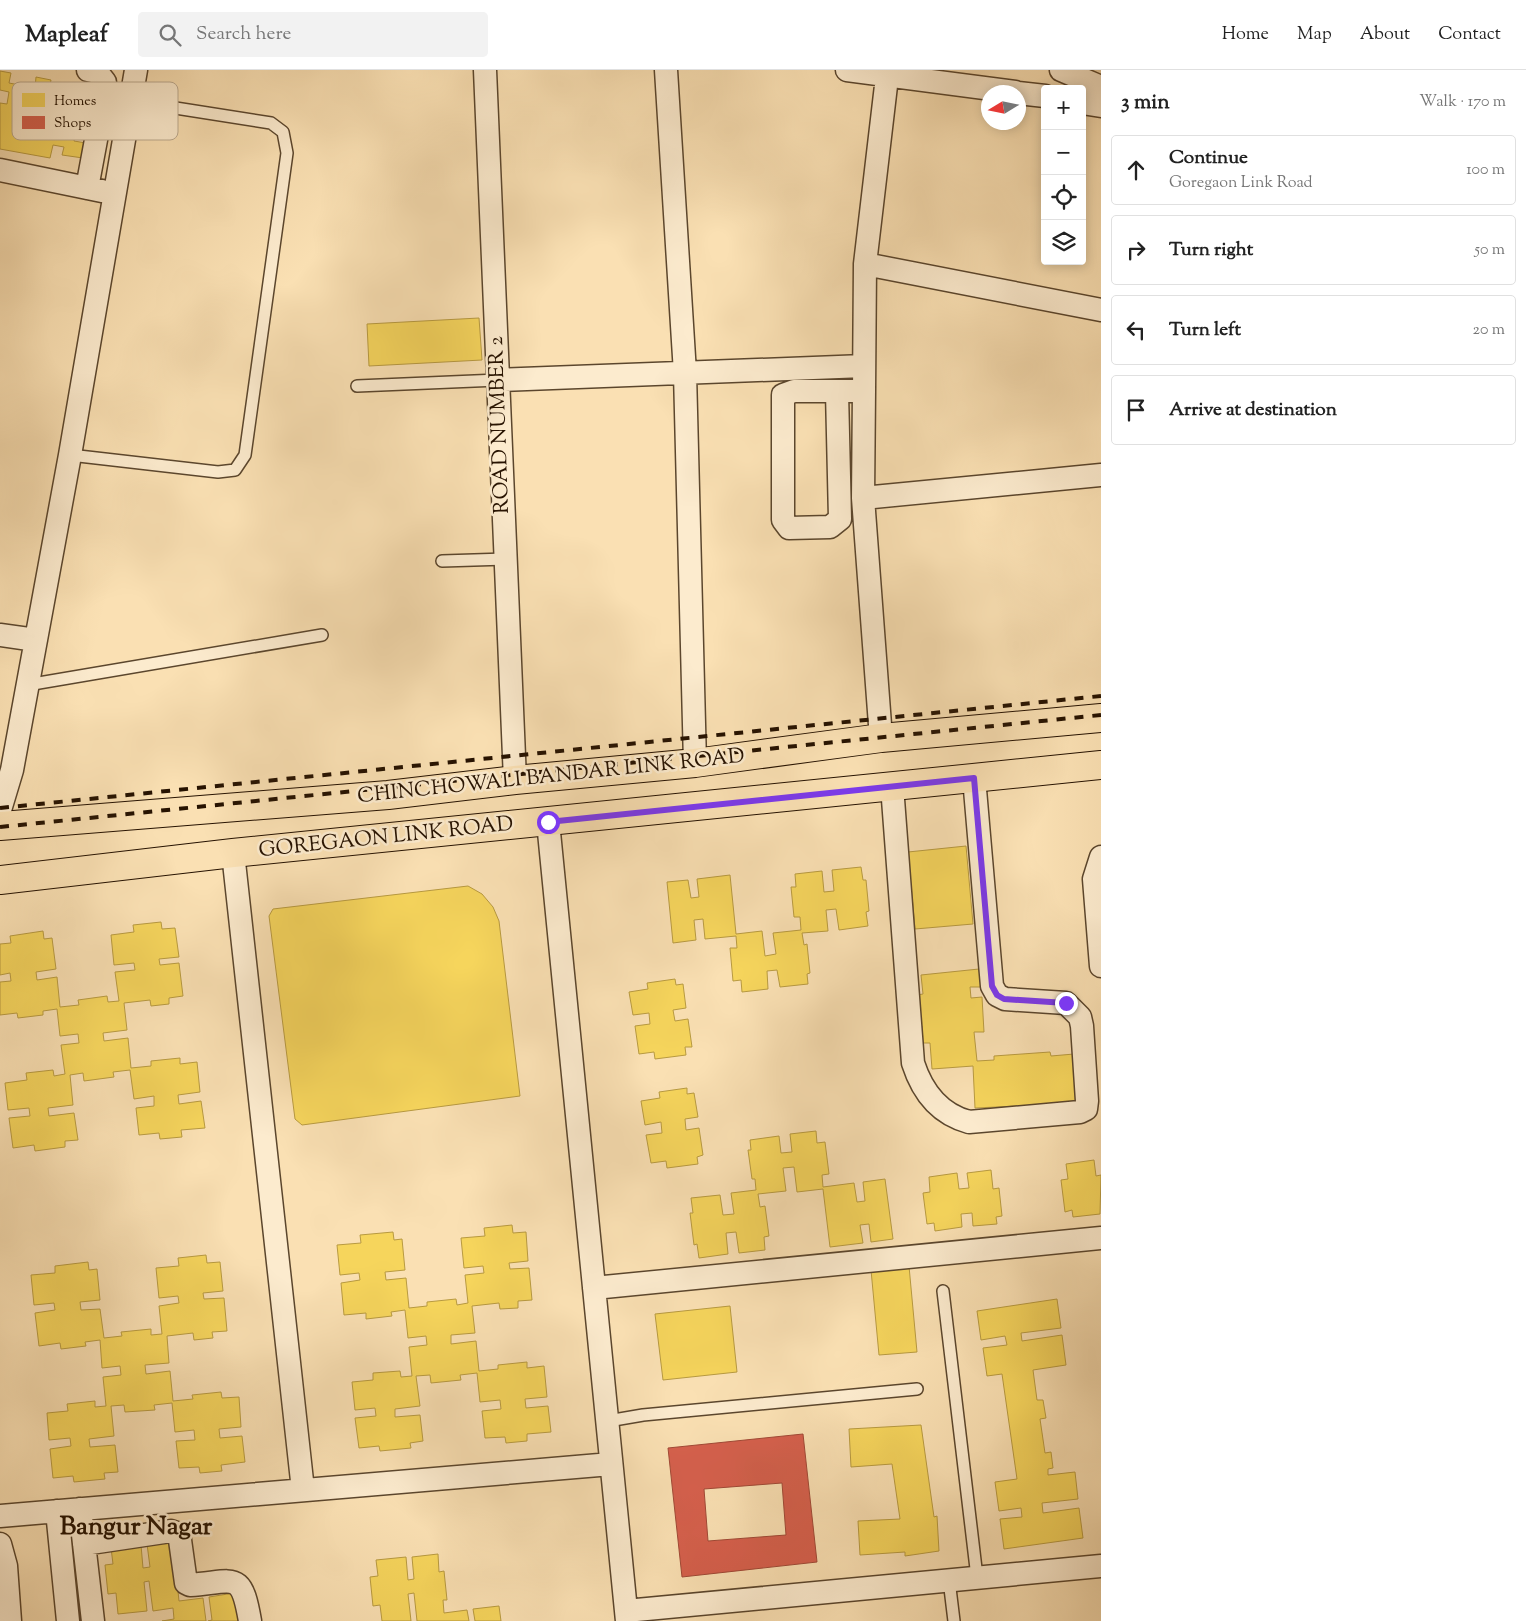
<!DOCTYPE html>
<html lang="en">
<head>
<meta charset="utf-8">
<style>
	:root { --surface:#fff; --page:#f2f2f2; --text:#222; --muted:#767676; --line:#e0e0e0 }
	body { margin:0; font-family:"Sorts Mill Goudy",serif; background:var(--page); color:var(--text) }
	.controls { position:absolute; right:15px; top:15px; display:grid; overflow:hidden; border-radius:5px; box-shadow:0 2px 12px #0003 }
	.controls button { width:45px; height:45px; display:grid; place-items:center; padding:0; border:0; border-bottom:1px solid var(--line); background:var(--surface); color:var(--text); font:25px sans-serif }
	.compass { position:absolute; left:981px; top:15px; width:45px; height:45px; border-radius:50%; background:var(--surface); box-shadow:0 2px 12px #0003; rotate:260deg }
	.stop { position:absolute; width:15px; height:15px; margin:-11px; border:4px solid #7c3aed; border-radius:50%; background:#fff }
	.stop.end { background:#7c3aed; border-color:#fff; box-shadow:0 1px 5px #0008 }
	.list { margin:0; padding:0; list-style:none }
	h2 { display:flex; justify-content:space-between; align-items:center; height:65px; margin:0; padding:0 20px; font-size:21px }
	h2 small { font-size:16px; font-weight:400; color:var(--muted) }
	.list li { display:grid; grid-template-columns:32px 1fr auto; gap:15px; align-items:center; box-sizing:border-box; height:70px; margin:0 10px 10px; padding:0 10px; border:1px solid var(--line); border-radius:5px }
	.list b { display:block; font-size:19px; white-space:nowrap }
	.list p { margin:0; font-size:16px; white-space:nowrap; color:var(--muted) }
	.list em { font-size:16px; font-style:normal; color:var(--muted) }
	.icon { flex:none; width:28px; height:28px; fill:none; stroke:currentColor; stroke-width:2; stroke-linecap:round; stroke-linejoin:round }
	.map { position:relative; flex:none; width:1101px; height:1551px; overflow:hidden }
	header { display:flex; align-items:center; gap:30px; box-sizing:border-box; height:70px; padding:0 25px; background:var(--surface); border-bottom:1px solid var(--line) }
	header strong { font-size:24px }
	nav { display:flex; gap:28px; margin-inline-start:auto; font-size:18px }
	.search { width:350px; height:45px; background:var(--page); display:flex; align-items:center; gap:12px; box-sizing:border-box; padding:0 18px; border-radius:5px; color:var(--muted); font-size:19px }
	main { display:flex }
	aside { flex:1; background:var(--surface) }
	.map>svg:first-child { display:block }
	.homes { fill:#f6d55c; stroke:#b89a40 }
	.shops { fill:#d6604d; stroke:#a14936; fill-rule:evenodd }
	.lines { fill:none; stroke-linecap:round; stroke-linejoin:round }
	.lane-casing { stroke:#5b462d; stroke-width:14 }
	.street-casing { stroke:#5b462d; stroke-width:25 }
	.primary-casing { stroke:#261200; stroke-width:30 }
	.lane { stroke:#fcebce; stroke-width:11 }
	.street { stroke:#fcebce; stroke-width:22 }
	.primary { stroke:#fae0b3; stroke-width:28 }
	.rail { stroke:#261200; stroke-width:4; stroke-dasharray:9 9; stroke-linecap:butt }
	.route { stroke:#7c3aed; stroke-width:6 }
	.labels { text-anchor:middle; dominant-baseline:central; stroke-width:5; stroke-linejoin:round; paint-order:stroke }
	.street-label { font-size:21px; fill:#261200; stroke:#fcebce }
	.district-label { font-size:26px; font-weight:bold; fill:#261200; stroke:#fcebce }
	.key { fill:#fcebce; stroke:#bcaa90; stroke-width:1 }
	.key-label { font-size:14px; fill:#261200 }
</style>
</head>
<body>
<header>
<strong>Mapleaf</strong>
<div class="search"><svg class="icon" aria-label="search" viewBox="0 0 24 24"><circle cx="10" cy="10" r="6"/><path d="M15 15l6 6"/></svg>Search here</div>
<nav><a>Home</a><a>Map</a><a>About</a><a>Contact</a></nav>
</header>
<main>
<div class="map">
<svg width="1101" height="1551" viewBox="0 0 1101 1551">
	<rect width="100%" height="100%" fill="#fae0b3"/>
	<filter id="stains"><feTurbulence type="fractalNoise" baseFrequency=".004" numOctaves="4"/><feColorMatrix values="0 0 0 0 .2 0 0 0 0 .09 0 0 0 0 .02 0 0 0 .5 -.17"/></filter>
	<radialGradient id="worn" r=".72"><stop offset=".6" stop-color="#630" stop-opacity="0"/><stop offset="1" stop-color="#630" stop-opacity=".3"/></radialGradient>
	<path class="homes" d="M 0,1 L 11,3 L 9,13 L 35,18 L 36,7 L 51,10 L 47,30 L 38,29 L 36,36 L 48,38 L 46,50 L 54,52 L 56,42 L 67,44 L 69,34 L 92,39 L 89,54 L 77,51 L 74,71 L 86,73 L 83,88 L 62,85 L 64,77 L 53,75 L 50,88 L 0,79 L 0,33 L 7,34 L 9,22 L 0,20 Z
		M 479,248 L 482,290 L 369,296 L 367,254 Z
		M 966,776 L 973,854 L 915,859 L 908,782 Z
		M 861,797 L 863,810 L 866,810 L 869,841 L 866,842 L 868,856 L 839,860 L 836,839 L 826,840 L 828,861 L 802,863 L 804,875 L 807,874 L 810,903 L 807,904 L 808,914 L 780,917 L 777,900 L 767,901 L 768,919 L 742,922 L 741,910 L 733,911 L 730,878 L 737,878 L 736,866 L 705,869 L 703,849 L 694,850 L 696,870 L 673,873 L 667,812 L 688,810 L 691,828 L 699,827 L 697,809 L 730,805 L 736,864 L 762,861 L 765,886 L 776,884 L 773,863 L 801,860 L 800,847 L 794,847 L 791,817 L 796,817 L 795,804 L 822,801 L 824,822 L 834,821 L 832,800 Z
		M 468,816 L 482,824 L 493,837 L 499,851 L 520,1026 L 302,1055 L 295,1049 L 269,846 L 273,839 Z
		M 161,852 L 162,859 L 175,858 L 179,887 L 159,889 L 160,895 L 179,893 L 183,926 L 169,928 L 169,934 L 151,936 L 150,930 L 124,933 L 127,960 L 103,963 L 104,971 L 128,968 L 131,998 L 151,996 L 151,991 L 180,988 L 180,994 L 197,992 L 200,1022 L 178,1025 L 179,1034 L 201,1031 L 205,1058 L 181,1060 L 182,1067 L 160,1069 L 159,1063 L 139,1065 L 136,1038 L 154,1036 L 154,1026 L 134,1029 L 130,1000 L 113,1002 L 114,1007 L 84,1011 L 83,1003 L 70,1005 L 73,1035 L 48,1038 L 49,1046 L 74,1043 L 78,1070 L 65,1071 L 65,1077 L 35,1081 L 34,1075 L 13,1078 L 9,1048 L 30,1046 L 29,1038 L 8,1040 L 5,1013 L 27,1010 L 26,1003 L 53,1000 L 54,1006 L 65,1004 L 61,975 L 79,973 L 78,964 L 60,966 L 57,939 L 43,941 L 43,945 L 18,948 L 17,943 L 0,945 L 0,912 L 11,911 L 10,903 L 0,905 L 0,874 L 11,873 L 10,866 L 43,861 L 44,869 L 52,868 L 56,899 L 36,902 L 37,910 L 57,907 L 60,937 L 79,935 L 78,930 L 107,926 L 108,932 L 119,931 L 115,902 L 135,900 L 134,893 L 114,895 L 111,865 L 134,862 L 133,855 Z
		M 979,899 L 981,917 L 970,917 L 971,928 L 982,927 L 984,962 L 974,962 L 977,991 L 994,990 L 994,986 L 1050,982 L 1051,986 L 1074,984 L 1078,1032 L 1029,1035 L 1030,1045 L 1018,1045 L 1017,1036 L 975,1038 L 973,996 L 932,999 L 930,973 L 923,973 L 922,956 L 915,957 L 917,925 L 923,924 L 921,905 Z
		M 675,909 L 676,915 L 683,914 L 686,938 L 673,940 L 675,951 L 688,949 L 692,977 L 685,977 L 686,985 L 655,989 L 654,982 L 639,984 L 635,956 L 650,954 L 649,943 L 633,945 L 629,922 L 648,919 L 647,913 Z
		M 687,1018 L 687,1024 L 694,1023 L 698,1047 L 685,1049 L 686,1060 L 699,1058 L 703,1085 L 697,1087 L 698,1094 L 667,1098 L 666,1091 L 651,1093 L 646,1065 L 662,1063 L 661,1052 L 645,1055 L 641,1031 L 660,1028 L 659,1022 Z
		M 816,1061 L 817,1073 L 825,1072 L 829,1104 L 822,1105 L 823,1117 L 854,1113 L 857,1132 L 865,1131 L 863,1112 L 885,1109 L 893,1169 L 871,1172 L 869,1154 L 860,1155 L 863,1173 L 830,1177 L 823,1119 L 797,1122 L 794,1097 L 783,1098 L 786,1121 L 758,1124 L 760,1137 L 765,1136 L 769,1166 L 764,1167 L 765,1180 L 739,1183 L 736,1162 L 726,1163 L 728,1184 L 699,1188 L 697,1174 L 694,1175 L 690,1143 L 693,1143 L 691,1128 L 720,1125 L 723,1145 L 734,1144 L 731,1123 L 756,1120 L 755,1109 L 752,1109 L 748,1080 L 751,1080 L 750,1070 L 779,1066 L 781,1083 L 792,1082 L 790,1064 Z
		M 1094,1090 L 1096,1106 L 1101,1105 L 1100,1144 L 1073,1147 L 1072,1140 L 1065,1142 L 1061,1110 L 1068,1109 L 1066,1094 Z
		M 991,1100 L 993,1119 L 999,1118 L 1002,1146 L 996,1147 L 997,1154 L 973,1156 L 972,1143 L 961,1144 L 962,1157 L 935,1161 L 934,1153 L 927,1154 L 923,1123 L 930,1122 L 929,1107 L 957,1103 L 959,1119 L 969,1118 L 967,1103 Z
		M 512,1155 L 513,1163 L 526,1162 L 528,1191 L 509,1193 L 510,1199 L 529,1198 L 532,1230 L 518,1231 L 518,1238 L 500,1239 L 499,1233 L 472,1236 L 475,1263 L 451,1265 L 451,1274 L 476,1271 L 479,1301 L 498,1299 L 498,1295 L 527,1292 L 527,1298 L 544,1296 L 547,1327 L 525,1329 L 526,1338 L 548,1336 L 551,1362 L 527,1364 L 527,1371 L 506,1373 L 505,1367 L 485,1368 L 482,1341 L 501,1339 L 500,1330 L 480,1332 L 477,1303 L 460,1305 L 461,1310 L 431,1313 L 430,1305 L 416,1306 L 420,1336 L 395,1339 L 395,1347 L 420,1345 L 423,1371 L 410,1373 L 411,1378 L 380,1381 L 379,1376 L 359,1378 L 355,1348 L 376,1346 L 375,1338 L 355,1340 L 352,1312 L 373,1310 L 373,1303 L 400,1301 L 401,1307 L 412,1306 L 409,1277 L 427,1275 L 426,1266 L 408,1268 L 405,1240 L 391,1242 L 392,1246 L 366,1249 L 366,1243 L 344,1245 L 341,1213 L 360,1210 L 359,1203 L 340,1205 L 337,1175 L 361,1173 L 360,1165 L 393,1162 L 394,1170 L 402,1169 L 405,1200 L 385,1202 L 386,1210 L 406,1208 L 409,1238 L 427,1236 L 427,1232 L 456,1229 L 457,1235 L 468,1233 L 465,1205 L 484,1203 L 483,1196 L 464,1198 L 461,1168 L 485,1166 L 484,1158 Z
		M 206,1185 L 207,1193 L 220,1192 L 223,1221 L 203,1223 L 204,1229 L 224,1228 L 227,1261 L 212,1262 L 213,1268 L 194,1270 L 193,1263 L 167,1266 L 169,1293 L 145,1295 L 146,1304 L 170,1301 L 173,1331 L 193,1329 L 192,1325 L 221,1322 L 222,1328 L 239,1327 L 241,1357 L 219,1359 L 220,1368 L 242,1366 L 245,1392 L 221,1395 L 222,1401 L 200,1403 L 199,1397 L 179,1398 L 176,1371 L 195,1370 L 194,1360 L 175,1362 L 172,1333 L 154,1335 L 155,1340 L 125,1342 L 124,1335 L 111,1336 L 114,1366 L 89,1369 L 90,1377 L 115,1375 L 118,1402 L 104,1403 L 105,1409 L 74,1412 L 73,1406 L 53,1408 L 50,1379 L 71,1376 L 70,1368 L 49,1370 L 47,1343 L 68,1341 L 67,1334 L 95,1331 L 95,1337 L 106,1336 L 103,1307 L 121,1305 L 120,1296 L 102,1298 L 100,1270 L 85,1272 L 86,1276 L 61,1279 L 60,1273 L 39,1276 L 35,1243 L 55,1240 L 54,1233 L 34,1235 L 31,1205 L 55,1203 L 55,1196 L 88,1192 L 89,1200 L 97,1199 L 100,1230 L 80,1232 L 81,1240 L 100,1239 L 104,1268 L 122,1266 L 121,1262 L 151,1259 L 151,1265 L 162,1264 L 159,1236 L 179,1233 L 178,1226 L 159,1228 L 156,1198 L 179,1196 L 178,1188 Z
		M 909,1196 L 917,1282 L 879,1285 L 871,1200 Z
		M 1057,1229 L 1061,1258 L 1021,1263 L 1022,1271 L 1062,1265 L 1066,1295 L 1033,1300 L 1037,1330 L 1043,1330 L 1046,1348 L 1040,1349 L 1045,1383 L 1051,1382 L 1053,1398 L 1048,1399 L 1048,1405 L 1075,1402 L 1078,1429 L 1042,1433 L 1043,1443 L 1079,1438 L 1083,1468 L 1004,1479 L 1000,1449 L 1022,1447 L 1021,1438 L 999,1441 L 995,1412 L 1017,1409 L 1002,1304 L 987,1306 L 983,1278 L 1007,1275 L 1005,1266 L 981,1270 L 977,1241 Z
		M 730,1236 L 737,1302 L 663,1310 L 655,1244 Z
		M 921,1355 L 934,1447 L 937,1446 L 939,1481 L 905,1486 L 905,1482 L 860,1485 L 858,1451 L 900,1449 L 892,1394 L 851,1397 L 849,1359 Z
		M 173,1472 L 179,1531 L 203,1528 L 206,1551 L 162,1551 L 174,1549 L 173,1538 L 153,1541 L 149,1511 L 144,1512 L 147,1541 L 118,1544 L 116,1523 L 108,1524 L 105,1495 L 113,1494 L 111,1478 L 141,1475 L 143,1498 L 150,1497 L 147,1474 Z
		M 438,1484 L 439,1502 L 444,1501 L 447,1530 L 443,1530 L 444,1543 L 467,1540 L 469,1551 L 417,1551 L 414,1523 L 408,1524 L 411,1551 L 382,1551 L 380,1535 L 373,1536 L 370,1507 L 378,1506 L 376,1490 L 406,1487 L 408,1510 L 414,1509 L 412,1487 Z
		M 234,1523 L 243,1551 L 208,1551 L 212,1550 L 209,1527 Z
		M 499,1536 L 501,1551 L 475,1551 L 473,1539 Z"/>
	<path class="shops" d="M 803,1364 L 817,1492 L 682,1507 L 668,1378 ZM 782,1413 L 786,1465 L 708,1471 L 704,1419 Z"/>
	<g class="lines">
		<g class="lane-casing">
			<path id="lane" d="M 357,316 L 498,310
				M 70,385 L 218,402 L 235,400 L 245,385 L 287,83 L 283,62 L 271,53 L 131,31
				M 442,491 L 506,489
				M 27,615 L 322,565
				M 943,1221 L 977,1507
				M 608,1351 L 643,1345 L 917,1319
				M 949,1510 L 954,1551"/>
		</g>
		<g class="street-casing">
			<path id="street" d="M 485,0 L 515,710
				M 666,0 L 685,303 L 695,693
				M 847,0 L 1015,22
				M 1061,0 L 1101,17
				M 1018,23 L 1045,26
				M 1082,33 L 1101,36
				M 0,100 L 102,121
				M 87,118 L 104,27 L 105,12 L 97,2 L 88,0
				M 865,194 L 1101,240
				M 498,310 L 864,296
				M 837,322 L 840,449 L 830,457 L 789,458 L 783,450 L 783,325 L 794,321 L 864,321
				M 863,428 L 1101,405
				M 0,565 L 36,570
				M 881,668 L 863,428 L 864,321 L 865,194 L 887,7
				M 892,716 L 913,993 C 922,1021 939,1044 969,1052 L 1080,1042 L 1086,1039 L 1087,1031 L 1082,956 L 1080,947 L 1066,933 L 1005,929 L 997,925 L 992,916 L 974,708
				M 0,740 L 12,700 L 70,385 L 136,0
				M 548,752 L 627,1551
				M 233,783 L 303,1420
				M 1101,787 L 1094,809 L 1101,896
				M 594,1218 L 1101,1168
				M 80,1439 L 93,1551
				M 57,1441 L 68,1551
				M 0,1446 L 611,1394
				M 0,1474 L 6,1496 L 10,1551
				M 84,1474 L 171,1461 L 177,1463 L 180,1470 L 186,1513 L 190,1515 C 235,1512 241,1499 250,1551
				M 626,1541 L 1101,1496"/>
		</g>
		<g class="primary-casing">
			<path id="primary" d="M 0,756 L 388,725 L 515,710 L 695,693 L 881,668 L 1101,648
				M 0,810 L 233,783 L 1101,695"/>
		</g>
		<use href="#lane" class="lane"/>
		<use href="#street" class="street"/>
		<use href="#primary" class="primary"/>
		<path class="rail" d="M 0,738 L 1101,626
			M 0,757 L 1101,645"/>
	</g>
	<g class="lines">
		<path class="route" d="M 548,752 L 974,708 L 992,916 L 997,925 L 1004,929 L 1066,933"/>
	</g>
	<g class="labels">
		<g class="street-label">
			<text transform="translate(500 355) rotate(-92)">ROAD NUMBER 2</text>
			<text transform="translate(551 707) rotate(-6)">CHINCHOWALI BANDAR LINK ROAD</text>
			<text transform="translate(386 768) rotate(-6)">GOREGAON LINK ROAD</text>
		</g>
		<g class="district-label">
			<text x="136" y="1457">Bangur Nagar</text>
		</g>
	</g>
	<rect x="12" y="12" width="166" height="58" rx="8" class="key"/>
	<rect x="22" y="23" width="23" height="14" fill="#f6d55c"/>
	<rect x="22" y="46" width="23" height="13" fill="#d6604d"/>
	<g class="key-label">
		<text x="54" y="35">Homes</text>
		<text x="54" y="57">Shops</text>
	</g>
	<rect width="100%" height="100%" filter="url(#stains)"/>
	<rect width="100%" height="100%" fill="url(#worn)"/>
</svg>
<div class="controls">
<button>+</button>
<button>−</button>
<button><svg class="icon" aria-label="locate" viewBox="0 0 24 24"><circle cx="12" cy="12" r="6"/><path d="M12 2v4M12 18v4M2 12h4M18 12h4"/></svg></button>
<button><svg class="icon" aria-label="layers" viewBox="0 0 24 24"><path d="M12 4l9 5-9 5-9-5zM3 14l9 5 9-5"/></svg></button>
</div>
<svg class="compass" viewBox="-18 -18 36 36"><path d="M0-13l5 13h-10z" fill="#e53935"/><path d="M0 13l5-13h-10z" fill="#767676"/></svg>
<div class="stop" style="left:548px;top:752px"></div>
<div class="stop end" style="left:1066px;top:933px"></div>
</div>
<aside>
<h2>3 min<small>Walk · 170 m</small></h2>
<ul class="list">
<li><svg class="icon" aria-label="ahead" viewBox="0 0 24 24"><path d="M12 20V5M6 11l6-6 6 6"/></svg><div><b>Continue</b><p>Goregaon Link Road</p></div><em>100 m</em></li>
<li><svg class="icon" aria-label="right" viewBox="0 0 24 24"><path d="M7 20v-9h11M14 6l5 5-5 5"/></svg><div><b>Turn right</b></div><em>50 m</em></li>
<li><svg class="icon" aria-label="left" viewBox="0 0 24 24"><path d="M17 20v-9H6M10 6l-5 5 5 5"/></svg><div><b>Turn left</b></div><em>20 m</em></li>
<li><svg class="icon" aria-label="arrive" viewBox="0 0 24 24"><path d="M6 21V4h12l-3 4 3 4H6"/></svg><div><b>Arrive at destination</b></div></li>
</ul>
</aside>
</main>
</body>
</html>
